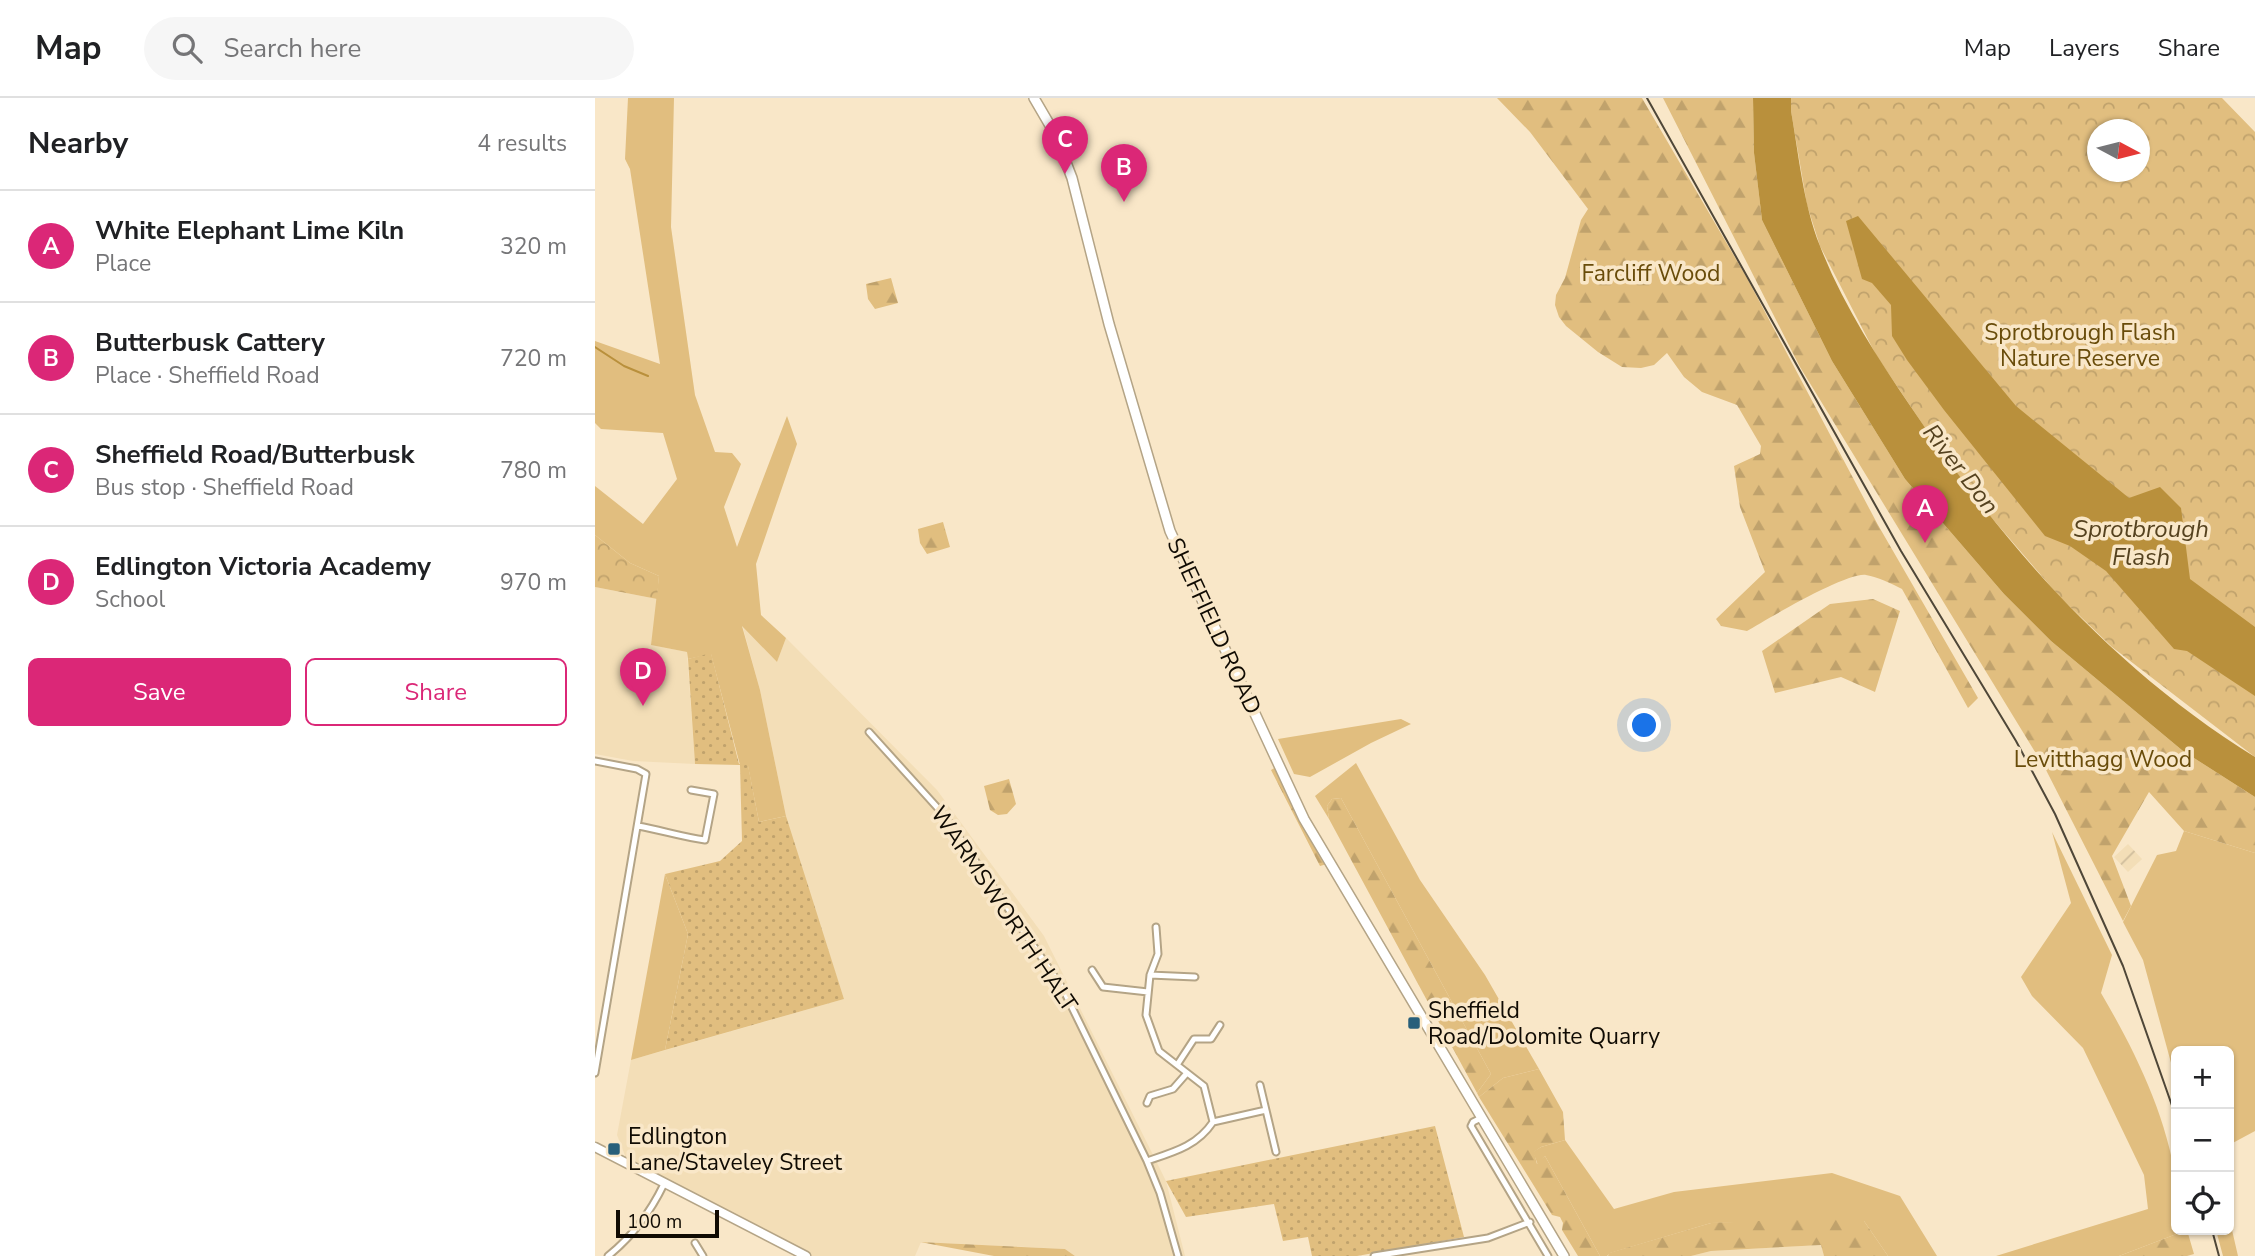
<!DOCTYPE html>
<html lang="en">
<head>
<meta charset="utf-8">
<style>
	:root { --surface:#fff; --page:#f6f6f6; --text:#202124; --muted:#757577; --line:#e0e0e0; --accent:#db2777 }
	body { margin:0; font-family:"Nunito Sans",sans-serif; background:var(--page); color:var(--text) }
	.controls { position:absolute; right:21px; bottom:21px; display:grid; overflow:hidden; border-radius:10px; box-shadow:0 2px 5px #0004 }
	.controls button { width:63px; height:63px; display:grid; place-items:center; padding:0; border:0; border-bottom:2px solid var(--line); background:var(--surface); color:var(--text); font:35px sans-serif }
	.compass { position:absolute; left:1492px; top:21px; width:63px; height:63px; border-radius:50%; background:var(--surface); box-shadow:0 2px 5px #0004; rotate:97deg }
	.scale { position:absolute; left:21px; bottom:18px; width:103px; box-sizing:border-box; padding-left:7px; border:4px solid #100b03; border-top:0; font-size:19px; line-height:24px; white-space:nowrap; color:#100b03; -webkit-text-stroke:5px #f9e7c8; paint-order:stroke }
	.you { position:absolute; left:1050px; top:628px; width:24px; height:24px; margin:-18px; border:5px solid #fff; border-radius:50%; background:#1a73e8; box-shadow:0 0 0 10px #1a73e833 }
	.badge { display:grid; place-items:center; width:46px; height:46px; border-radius:50%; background:var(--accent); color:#fff; font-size:23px; font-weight:700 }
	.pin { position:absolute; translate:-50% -58px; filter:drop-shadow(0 2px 4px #0008) }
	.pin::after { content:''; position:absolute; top:37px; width:24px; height:21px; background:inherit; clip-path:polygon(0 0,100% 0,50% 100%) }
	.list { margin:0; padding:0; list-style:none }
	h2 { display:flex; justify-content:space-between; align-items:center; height:91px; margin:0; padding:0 28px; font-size:30px }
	h2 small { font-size:23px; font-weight:400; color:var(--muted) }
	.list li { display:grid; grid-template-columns:46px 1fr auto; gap:21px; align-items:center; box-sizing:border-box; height:112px; padding:0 28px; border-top:2px solid var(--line) }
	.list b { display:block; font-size:26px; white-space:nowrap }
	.list p { margin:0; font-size:23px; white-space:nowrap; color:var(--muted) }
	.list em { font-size:23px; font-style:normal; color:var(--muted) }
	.actions { display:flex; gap:14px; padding:21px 28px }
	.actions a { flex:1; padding:16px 0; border:2px solid var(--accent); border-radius:10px; text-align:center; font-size:24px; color:var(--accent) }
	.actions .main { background:var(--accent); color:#fff }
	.icon { flex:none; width:38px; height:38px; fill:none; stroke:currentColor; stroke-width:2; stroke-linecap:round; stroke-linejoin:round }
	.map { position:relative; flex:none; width:1660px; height:1158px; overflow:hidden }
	header { display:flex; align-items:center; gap:42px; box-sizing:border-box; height:98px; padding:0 35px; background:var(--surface); border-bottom:2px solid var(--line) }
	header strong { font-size:33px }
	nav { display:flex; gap:38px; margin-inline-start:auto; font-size:24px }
	.search { width:490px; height:63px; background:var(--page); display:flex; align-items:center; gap:18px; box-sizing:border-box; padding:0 24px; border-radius:38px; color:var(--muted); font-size:26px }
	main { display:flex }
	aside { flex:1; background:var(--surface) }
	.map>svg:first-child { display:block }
	.built { fill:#f3deb7 }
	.industrial { fill:url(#industrial-furrows) }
	.grass { fill:#e1be7f }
	.forest { fill:url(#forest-firs) }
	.park { fill:url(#park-crowns); fill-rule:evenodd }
	.garden { fill:url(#garden-dots) }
	.water { fill:#b9903c }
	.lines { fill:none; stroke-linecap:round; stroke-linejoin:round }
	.stream { stroke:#b9903c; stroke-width:2 }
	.minor-casing { stroke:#b4a486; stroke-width:9 }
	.secondary-casing { stroke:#b4a486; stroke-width:11 }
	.primary-casing { stroke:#b4a486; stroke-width:12 }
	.minor { stroke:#fff; stroke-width:5 }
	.secondary { stroke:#fff; stroke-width:8 }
	.primary { stroke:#fff; stroke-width:9 }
	.rail { stroke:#4f4738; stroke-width:2 }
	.poi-dot { fill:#285f7a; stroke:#f9e7c8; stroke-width:2.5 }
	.labels { text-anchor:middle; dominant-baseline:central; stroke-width:7; stroke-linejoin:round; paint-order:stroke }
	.park-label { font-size:23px; fill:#694c0a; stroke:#f9e7c8 }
	.street-label { font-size:23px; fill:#100b03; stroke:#f9e7c8 }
	.poi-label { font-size:23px; fill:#100b03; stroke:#f9e7c8; text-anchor:start }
	.water-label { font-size:24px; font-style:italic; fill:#55421f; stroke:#f9e7c8 }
</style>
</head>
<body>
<header>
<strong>Map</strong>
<div class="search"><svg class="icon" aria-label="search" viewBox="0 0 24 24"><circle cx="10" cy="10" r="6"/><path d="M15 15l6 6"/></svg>Search here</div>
<nav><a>Map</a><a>Layers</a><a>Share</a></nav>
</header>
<main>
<aside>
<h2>Nearby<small>4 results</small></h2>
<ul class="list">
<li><span class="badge">A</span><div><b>White Elephant Lime Kiln</b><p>Place</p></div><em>320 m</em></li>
<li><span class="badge">B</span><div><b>Butterbusk Cattery</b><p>Place · Sheffield Road</p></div><em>720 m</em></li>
<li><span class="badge">C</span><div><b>Sheffield Road/Butterbusk</b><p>Bus stop · Sheffield Road</p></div><em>780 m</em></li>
<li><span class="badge">D</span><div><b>Edlington Victoria Academy</b><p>School</p></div><em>970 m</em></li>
</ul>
<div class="actions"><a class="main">Save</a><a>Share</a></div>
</aside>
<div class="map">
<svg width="1660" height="1158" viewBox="0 0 1660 1158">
	<defs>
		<pattern id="industrial-furrows" width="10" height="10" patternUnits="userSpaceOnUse" patternTransform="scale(1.75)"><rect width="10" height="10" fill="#f3deb7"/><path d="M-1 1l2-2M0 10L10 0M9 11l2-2" fill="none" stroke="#cfbd9c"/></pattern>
		<pattern id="forest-firs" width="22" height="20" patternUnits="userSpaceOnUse" patternTransform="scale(1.75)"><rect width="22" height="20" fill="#e1be7f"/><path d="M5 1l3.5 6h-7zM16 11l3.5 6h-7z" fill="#c0a26c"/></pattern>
		<pattern id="park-crowns" width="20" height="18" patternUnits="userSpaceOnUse" patternTransform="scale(1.75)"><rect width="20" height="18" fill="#e1be7f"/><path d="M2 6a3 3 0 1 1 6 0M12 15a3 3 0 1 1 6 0" fill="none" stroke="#c0a26c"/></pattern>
		<pattern id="garden-dots" width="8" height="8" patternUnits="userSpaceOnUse" patternTransform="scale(1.75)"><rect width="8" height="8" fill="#e1be7f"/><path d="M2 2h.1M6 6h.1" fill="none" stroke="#c0a26c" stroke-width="1.8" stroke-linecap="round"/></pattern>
	</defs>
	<rect width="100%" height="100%" fill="#f9e7c8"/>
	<path class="built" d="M 0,489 L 62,501 L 57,547 L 92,554 L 100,666 L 38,663 L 0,656 Z
		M 147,526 L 182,564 L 191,540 L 342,692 L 449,838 L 571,1083 L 590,1158 L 480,1158 L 470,1151 L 326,1144 L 320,1158 L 211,1158 L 34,1068 L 22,1037 L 36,962 L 249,901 L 194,732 L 165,592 Z
		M 1226,1147 L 1229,1158 L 1096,1158 L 1116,1153 Z"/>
	<path class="industrial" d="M 1533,746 L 1547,761 L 1533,774 L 1519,759 Z"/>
	<path class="grass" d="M 33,0 L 79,0 L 76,129 L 100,297 L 120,354 L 137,355 L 146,366 L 129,409 L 142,449 L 192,318 L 202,346 L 161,466 L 166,517 L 191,540 L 182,564 L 147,528 L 165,592 L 191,718 L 164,724 L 153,668 L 145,667 L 116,556 L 93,561 L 92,554 L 56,547 L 64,478 L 35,465 L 0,437 L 0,388 L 48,426 L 82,381 L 68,335 L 6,331 L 0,325 L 0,243 L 65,266 L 35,71 L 30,61 Z
		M 806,621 L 816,626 L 776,645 L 715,679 L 699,676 L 683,641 Z
		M 761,665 L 825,782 L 890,877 L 944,971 L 908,980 L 884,999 L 882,995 L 896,976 L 746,700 L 737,701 L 732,708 L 734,721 L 720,698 Z
		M 1589,733 L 1660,755 L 1660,1033 L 1634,1047 L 1634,953 L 1581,953 L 1581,983 L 1548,862 L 1528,824 L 1562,757 L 1581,753 Z
		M 1457,734 L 1517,857 L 1506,895 C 1540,953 1571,1016 1581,1083 C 1583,1099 1581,1116 1581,1132 L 1592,1132 L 1524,1158 L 1401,1158 L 1553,1111 L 1549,1077 L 1488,950 L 1437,898 L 1426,879 L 1476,805 Z
		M 70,776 L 93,836 L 70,952 L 36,962 Z
		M 970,1042 L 1019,1111 L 1079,1094 L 1237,1075 L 1305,1098 L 1342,1158 L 1293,1158 L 1269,1123 L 1116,1125 L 1015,1155 L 1012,1158 L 1005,1158 L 950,1058 L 943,1067 L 938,1054 L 946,1049 Z
		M 1634,1119 L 1643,1158 L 1628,1158 L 1621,1132 L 1634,1132 Z"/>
	<path class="forest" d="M 902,0 L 1047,0 L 1152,180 L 1283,427 L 1383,600 L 1373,610 L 1307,491 C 1295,485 1283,479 1271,477 C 1252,474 1172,521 1152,533 L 1126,528 L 1121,521 L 1170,474 L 1145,409 L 1139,368 L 1165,356 L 1166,348 L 1142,307 L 1107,294 L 1089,279 L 1072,255 L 1059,267 L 1046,270 L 1027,269 L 1003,254 L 971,228 L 964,219 L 960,207 L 961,197 L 970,180 L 986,122 L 993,111 L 935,34 Z
		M 1068,0 L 1158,0 L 1159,55 L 1167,122 L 1237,263 L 1310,381 L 1409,496 L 1456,543 L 1588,653 L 1660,699 L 1660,755 L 1589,733 L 1554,694 L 1517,758 L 1536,808 L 1528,823 L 1451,672 L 1205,269 Z
		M 296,180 L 303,205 L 280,211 L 273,201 L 271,186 Z
		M 348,424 L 355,449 L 332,456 L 325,445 L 323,431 Z
		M 1278,501 L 1305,513 L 1280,594 L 1246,579 L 1180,595 L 1167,553 L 1235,506 Z
		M 681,669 L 732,766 L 725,768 L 676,672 Z
		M 414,681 L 421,706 L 412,716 L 403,717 L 395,712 L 389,688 Z
		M 746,700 L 896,976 L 882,995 L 734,721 L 732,708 L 737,701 Z
		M 944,971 L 968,1014 L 970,1042 L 946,1049 L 939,1054 L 942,1066 L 950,1058 L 1005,1158 L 983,1158 L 967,1132 L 968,1125 L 965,1119 L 957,1117 L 884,999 L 908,980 Z
		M 1256,1119 L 1269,1123 L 1293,1158 L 1229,1158 L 1226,1147 L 1116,1153 L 1096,1158 L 1013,1158 L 1014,1155 L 1116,1125 Z
		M 1592,1132 L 1599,1156 L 1592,1158 L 1524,1158 Z
		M 325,1144 L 470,1151 L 480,1158 L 399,1158 Z"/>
	<path class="park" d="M 1196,0 L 1627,0 L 1660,34 L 1660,659 L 1517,549 L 1464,498 L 1383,404 L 1339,343 L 1281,257 L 1225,148 L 1212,107 L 1196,13 ZM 1503,32 L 1545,32 L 1545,74 L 1503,74 Z
		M 0,437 L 35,465 L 64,478 L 62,501 L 0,489 Z"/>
	<path class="garden" d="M 116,555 L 144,666 L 153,667 L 164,724 L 191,718 L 249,901 L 70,952 L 93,836 L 70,776 L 125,763 L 147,743 L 145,667 L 100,666 L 93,561 Z
		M 840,1028 L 869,1139 L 762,1158 L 717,1158 L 713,1139 L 688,1143 L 679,1106 L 591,1119 L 571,1083 Z"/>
	<path class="water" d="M 1158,0 L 1196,0 L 1196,13 C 1204,58 1208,105 1225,148 C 1247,205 1282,259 1316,309 C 1408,447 1518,571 1660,659 L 1660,699 L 1588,653 L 1456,543 L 1409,496 L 1310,381 L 1237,263 L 1167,122 L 1159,55 Z
		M 1263,118 L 1421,308 L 1534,400 L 1565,389 L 1586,410 L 1595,481 L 1660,529 L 1660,598 L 1592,553 L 1579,551 L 1511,473 L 1475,448 L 1450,438 L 1349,312 L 1312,262 L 1297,238 L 1296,207 L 1277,185 L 1267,181 L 1251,123 Z"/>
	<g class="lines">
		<path class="stream" d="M 0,249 L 29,268 L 53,278"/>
		<g class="minor-casing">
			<path id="minor" d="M 274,634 L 349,717 L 468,891 L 552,1063 L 565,1095 L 583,1158
				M 0,663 L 42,671 L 51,676 L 0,975
				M 43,728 C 66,732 87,739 110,742 L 119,696 L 96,692
				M 497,872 L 508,889 L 553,894
				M 555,877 L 600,879
				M 582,967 L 599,941 L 616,941 L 625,927
				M 665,987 L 681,1054
				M 552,1005 L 555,998 L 578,991 L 592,975
				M 886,1020 L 878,1024 L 876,1028 L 953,1158
				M 618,1024 L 671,1012
				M 552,1063 C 579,1054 602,1048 618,1024 L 609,988 L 564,953 L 551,917 L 555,877 L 563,856 L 561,829
				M 100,1145 L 108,1158
				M 13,1158 C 38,1138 55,1115 69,1086
				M 779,1158 L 893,1140 L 935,1124"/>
		</g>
		<g class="secondary-casing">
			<path id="secondary" d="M 0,1049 L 211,1158"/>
		</g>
		<g class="primary-casing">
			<path id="primary" d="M 439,0 L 460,36 L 477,80 L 514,226 L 575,433 L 709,721 L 969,1158"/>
		</g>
		<use href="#minor" class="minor"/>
		<use href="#secondary" class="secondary"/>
		<use href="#primary" class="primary"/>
		<path class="rail" d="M 1052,0 L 1306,453 L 1421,643 L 1460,716 L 1528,868 L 1581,1019
			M 1617,1132 L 1624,1158"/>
	</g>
	<g class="poi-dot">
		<rect x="812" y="918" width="14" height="14" rx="3.5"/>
		<rect x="12" y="1044" width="14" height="14" rx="3.5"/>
	</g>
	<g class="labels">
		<g class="park-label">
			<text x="1056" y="175">Farcliff Wood</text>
			<text x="1485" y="234">Sprotbrough Flash<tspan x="1485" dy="26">Nature Reserve</tspan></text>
			<text x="1508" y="661">Levitthagg Wood</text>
		</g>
		<g class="street-label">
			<text transform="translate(619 528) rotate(65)">SHEFFIELD ROAD</text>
			<text transform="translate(409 811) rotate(56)">WARMSWORTH HALT</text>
		</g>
		<g class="poi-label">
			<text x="833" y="912">Sheffield<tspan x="833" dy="26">Road/Dolomite Quarry</tspan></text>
			<text x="33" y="1038">Edlington<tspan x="33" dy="26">Lane/Staveley Street</tspan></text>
		</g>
		<g class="water-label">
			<text transform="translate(1366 371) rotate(52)">River Don</text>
			<text x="1546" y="431">Sprotbrough<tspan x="1546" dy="28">Flash</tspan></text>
		</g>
	</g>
</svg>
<div class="controls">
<button>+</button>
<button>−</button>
<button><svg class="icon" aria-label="locate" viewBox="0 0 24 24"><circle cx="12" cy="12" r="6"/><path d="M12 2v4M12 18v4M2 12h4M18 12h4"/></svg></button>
</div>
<svg class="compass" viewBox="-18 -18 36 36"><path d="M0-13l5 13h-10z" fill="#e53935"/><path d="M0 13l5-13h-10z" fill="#757577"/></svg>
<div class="scale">100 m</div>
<div class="you"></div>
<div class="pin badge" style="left:1330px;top:445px">A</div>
<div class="pin badge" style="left:529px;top:104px">B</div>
<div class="pin badge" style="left:470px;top:76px">C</div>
<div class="pin badge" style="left:48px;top:608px">D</div>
</div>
</main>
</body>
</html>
